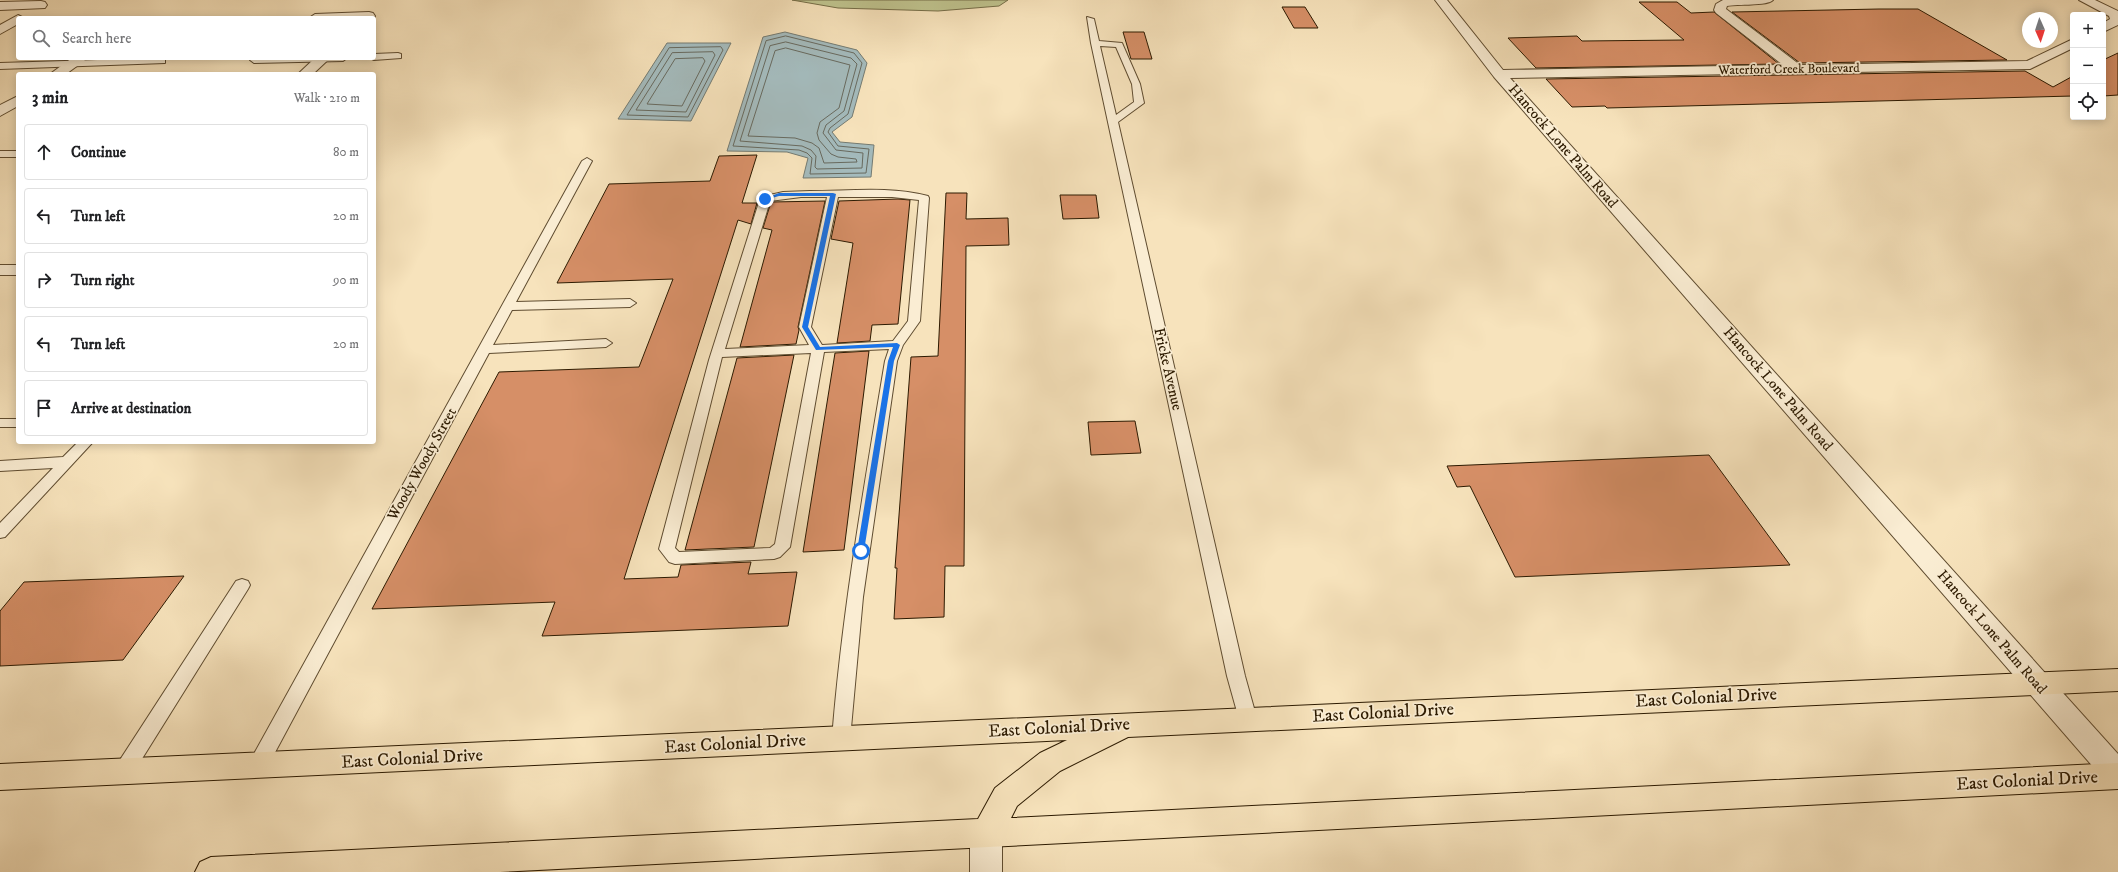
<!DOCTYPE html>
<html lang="en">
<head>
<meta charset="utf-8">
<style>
	:root { --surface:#fff; --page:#f2f2f2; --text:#202124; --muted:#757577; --line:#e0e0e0 }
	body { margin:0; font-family:"IM FELL DW Pica",serif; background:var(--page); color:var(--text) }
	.controls { position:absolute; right:12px; top:12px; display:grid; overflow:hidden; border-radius:4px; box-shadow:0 2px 10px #0003 }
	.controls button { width:36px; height:36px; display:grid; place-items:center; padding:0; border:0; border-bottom:1px solid var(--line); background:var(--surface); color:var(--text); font:20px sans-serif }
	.compass { position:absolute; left:2022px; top:12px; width:36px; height:36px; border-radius:50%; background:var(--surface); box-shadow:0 2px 10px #0003; rotate:177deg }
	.stop { position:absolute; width:12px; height:12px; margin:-9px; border:3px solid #1a73e8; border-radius:50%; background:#fff }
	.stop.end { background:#1a73e8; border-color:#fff; box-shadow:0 1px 4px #0008 }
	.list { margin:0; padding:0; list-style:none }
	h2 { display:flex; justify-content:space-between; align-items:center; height:52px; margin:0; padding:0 16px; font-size:17px }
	h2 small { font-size:13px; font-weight:400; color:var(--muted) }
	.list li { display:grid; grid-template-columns:26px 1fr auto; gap:12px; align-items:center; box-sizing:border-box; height:56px; margin:0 8px 8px; padding:0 8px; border:1px solid var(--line); border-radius:4px }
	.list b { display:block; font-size:15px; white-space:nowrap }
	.list em { font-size:13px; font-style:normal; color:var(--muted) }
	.icon { flex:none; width:22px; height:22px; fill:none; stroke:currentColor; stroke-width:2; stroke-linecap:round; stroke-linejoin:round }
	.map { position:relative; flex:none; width:2118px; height:872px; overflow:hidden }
	.search { position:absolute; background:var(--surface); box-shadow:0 2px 10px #0003; left:16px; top:16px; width:360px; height:44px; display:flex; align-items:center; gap:10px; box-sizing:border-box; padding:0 14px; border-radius:4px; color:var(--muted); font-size:15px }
	.panel { position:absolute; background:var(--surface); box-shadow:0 2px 10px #0003; left:16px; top:72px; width:360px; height:372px; border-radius:4px }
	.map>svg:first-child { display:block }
	.green { fill:#bfc38e; stroke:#766e48 }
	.water { fill:#a4bbbd; stroke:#747b72 }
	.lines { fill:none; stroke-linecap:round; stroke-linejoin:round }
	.shore { stroke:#686a5f; stroke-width:1 }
	.building { fill:#d68f67; stroke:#2c1a01 }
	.lane-casing { stroke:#5f4c30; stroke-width:2 }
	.street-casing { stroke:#5f4c30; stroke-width:2 }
	.highway-casing { stroke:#2c1a01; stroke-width:2 }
	.lane { fill:#faedd3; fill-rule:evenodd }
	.street { fill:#faedd3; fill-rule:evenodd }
	.highway { fill:#f7e3bc; fill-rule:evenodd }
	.route { fill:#1a73e8 }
	.labels { text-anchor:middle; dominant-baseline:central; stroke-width:3.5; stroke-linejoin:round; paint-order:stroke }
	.far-street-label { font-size:13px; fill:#2c1a01; stroke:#faedd3 }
	.street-label { font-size:15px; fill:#2c1a01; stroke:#faedd3 }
	.near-street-label { font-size:18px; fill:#2c1a01; stroke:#faedd3 }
</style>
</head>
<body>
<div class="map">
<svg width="2118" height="872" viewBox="0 0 2118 872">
	<rect width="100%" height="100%" fill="#f7e3bc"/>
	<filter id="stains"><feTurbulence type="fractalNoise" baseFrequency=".005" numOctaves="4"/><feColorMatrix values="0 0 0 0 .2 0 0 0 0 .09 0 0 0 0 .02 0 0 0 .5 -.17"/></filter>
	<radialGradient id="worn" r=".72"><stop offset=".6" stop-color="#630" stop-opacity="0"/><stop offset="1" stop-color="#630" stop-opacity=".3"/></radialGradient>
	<path class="green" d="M 792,0 L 1008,0 L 999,6 L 938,11 L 838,8 Z"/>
	<path class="water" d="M 785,32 L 857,50 L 867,63 L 852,117 L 832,132 L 840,142 L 874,145 L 871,177 L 803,178 L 808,158 L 787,152 L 727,151 L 763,37 Z
		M 667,43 L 731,43 L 691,121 L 618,119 Z"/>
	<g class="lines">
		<path class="shore" d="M 786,36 L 854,53 L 862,63 L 848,114 L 830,128 L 828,132 L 838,146 L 869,149 L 866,173 L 810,174 L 812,158 L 807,153 L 799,150 L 733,146 L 766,41 Z
			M 786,42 L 851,58 L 857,64 L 844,111 L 826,125 L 823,133 L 836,150 L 863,153 L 862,168 L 817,169 L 815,167 L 816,156 L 811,150 L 802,146 L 740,141 L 770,46 Z
			M 721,47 L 723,50 L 688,117 L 627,115 L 669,48 Z
			M 786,48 L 850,65 L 839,108 L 820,122 L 817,133 L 819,140 L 831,154 L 838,157 L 856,159 L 857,162 L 824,163 L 819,148 L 812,143 L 795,138 L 748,136 L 775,51 Z
			M 713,52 L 715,55 L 686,112 L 636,110 L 672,53 Z
			M 703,58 L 705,61 L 682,106 L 647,104 L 675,59 Z"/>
	</g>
	<path class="building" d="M 1639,2 L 1677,2 L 1691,13 L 1714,12 L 1779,64 L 1536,68 L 1508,38 L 1577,36 L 1582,41 L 1684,40 Z
		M 1282,7 L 1305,7 L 1318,28 L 1294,28 Z
		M 1879,9 L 1918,9 L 2007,60 L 1800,63 L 1732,12 Z
		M 1123,32 L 1144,32 L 1152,59 L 1131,59 Z
		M 2118,53 L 2118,95 L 2103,96 L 2103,60 Z
		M 2025,71 L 2053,87 L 2073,76 L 2073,96 L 1607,108 L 1605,106 L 1572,107 L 1546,79 Z
		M 757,155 L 742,203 L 757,203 L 751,224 L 738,220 L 624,579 L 678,577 L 681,565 L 751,562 L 748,574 L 797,572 L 788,626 L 542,636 L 555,602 L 372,609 L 499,372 L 639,367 L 673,279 L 557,283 L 609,184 L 710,181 L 719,156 Z
		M 946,193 L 967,193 L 966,219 L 1008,218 L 1009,245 L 966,246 L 964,566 L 945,566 L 944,617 L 894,619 L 897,568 L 895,568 L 911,357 L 938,356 Z
		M 1060,195 L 1096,195 L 1099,218 L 1063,219 Z
		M 898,199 L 910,200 L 898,324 L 872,325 L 870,341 L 837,343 L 853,243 L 831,239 L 839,201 Z
		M 825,201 L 798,327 L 799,330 L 796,344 L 740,347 L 772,230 L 763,228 L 771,202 Z
		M 869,351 L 844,550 L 803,552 L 835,353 Z
		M 794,355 L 754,547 L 685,550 L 737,358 Z
		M 1135,421 L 1141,453 L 1091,455 L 1088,422 Z
		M 1709,455 L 1790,565 L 1515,577 L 1470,486 L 1457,487 L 1447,466 Z
		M 184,576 L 123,660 L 0,666 L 0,611 L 24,582 Z"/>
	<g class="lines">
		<g class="lane-casing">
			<path id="lane" d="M 1087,17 L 1094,19 L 1099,41 L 1122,43 L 1140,84 L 1144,103 L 1118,122 L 1245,676 L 1257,719 L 1254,724 L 1248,727 L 1242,724 L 1239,719 L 1227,676 L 1091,43 ZM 1100,46 L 1116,47 L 1132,84 L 1134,102 L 1116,115 Z
				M 398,53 L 401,54 L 401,58 L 374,60 L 370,58 L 374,58 L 374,54 Z
				M 162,58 L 165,59 L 165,63 L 0,69 L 0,63 Z
				M 251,58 L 347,58 L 343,61 L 254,63 L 250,60 Z
				M 0,151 L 18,151 L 18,157 L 0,157 Z
				M 587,158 L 592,161 L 516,302 L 630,299 L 636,303 L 630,307 L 512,310 L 493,345 L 606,339 L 612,343 L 606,347 L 489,353 L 264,773 L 257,775 L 250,773 L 248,767 L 250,761 L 582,161 Z
				M 810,191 C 849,191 890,186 928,196 L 929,198 L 920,321 L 903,345 L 897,361 L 863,597 L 850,739 L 847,744 L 841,747 L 835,744 L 832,739 C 842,612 864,487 885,361 L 889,349 L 824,352 L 790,547 L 780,557 L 774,559 L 675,564 L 669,562 L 659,549 L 709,360 L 760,199 L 761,197 L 783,192 ZM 801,197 L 827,197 L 799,327 L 809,345 L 725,349 L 770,201 ZM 838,197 L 892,197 L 919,200 L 908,321 L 893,341 L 822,345 L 811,327 ZM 811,353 L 775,544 L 770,548 L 679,552 L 675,548 L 722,357 Z
				M 0,419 L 18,419 L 18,427 L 0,427 Z
				M 78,442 L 93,442 L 5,537 L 0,538 L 0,523 L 53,468 L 0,471 L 0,461 L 63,457 Z
				M 242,579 L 248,581 L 250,585 L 248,589 L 130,778 L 123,780 L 116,778 L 114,772 L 116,766 L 236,581 Z"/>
		</g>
		<g class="street-casing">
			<path id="street" d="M 1435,0 L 1447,0 L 1503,70 L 1783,65 L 1716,13 L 1714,10 L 1716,4 L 1723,0 L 1773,0 C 1768,6 1737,4 1727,6 L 1726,9 L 1800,65 L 2027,61 L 2073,39 L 2073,48 L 2030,69 L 1510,78 L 2118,754 L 2118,788 L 2108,784 L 1494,77 Z
				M 2079,0 L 2095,0 L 2118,11 L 2118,25 L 2103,32 L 2103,23 L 2110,19 L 2109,16 Z
				M 41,1 L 45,2 L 47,5 L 45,8 L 0,10 L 0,2 Z
				M 369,12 L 373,13 L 375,16 L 374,18 L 309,18 L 315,14 Z
				M 18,15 L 24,18 L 18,18 L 18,24 L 0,34 L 0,25 Z
				M 72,58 L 88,58 L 66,74 L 50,74 Z
				M 315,58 L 330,58 L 313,74 L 298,74 Z
				M 18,96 L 18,106 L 0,116 L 0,105 Z
				M 0,265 L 18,265 L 18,275 L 0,275 Z
				M 986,820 L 997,824 L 1002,834 L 1002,872 L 970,872 L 970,834 L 975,824 Z"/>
		</g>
		<g class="highway-casing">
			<path id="highway" d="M 2118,669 L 2118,691 L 1128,737 L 1060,771 L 1017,806 L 1011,818 L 2118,763 L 2118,789 L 500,872 L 195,872 L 200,862 L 211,857 L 978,819 L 995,788 L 1040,753 L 1067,740 L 0,790 L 0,764 Z"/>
		</g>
		<use href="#lane" class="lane"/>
		<use href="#street" class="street"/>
		<use href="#highway" class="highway"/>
	</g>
	<path class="route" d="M 833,193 L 836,194 L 808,327 L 820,347 L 897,343 L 900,345 L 894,361 L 864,551 L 861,554 L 857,551 L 888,361 L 893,347 L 816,350 L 802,327 L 830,196 L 779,196 L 765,200 L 763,199 L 779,193 Z"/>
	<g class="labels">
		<g class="far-street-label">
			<text transform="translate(1789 69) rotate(-1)">Waterford Creek Boulevard</text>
		</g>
		<g class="street-label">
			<text transform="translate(1563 146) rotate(49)">Hancock Lone Palm Road</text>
			<text transform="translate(1168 369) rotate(77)">Fricke Avenue</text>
			<text transform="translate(1778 389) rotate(49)">Hancock Lone Palm Road</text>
			<text transform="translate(422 464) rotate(-61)">Woody Woody Street</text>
			<text transform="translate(1992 632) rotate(49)">Hancock Lone Palm Road</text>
		</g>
		<g class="near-street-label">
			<text transform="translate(1706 698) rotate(-3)">East Colonial Drive</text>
			<text transform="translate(1383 713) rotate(-3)">East Colonial Drive</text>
			<text transform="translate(1059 728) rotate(-3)">East Colonial Drive</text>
			<text transform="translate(735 744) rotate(-3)">East Colonial Drive</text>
			<text transform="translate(412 759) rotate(-3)">East Colonial Drive</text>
			<text transform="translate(2027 781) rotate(-3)">East Colonial Drive</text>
		</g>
	</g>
	<rect width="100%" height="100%" filter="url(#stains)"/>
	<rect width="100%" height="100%" fill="url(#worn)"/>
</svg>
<div class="controls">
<button>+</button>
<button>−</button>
<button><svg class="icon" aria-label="locate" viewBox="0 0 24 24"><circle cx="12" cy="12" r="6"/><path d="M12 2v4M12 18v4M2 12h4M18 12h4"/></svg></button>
</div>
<svg class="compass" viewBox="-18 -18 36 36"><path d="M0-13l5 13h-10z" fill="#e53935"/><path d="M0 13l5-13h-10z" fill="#757577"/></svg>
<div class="stop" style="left:861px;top:551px"></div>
<div class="stop end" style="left:765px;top:199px"></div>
<div class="search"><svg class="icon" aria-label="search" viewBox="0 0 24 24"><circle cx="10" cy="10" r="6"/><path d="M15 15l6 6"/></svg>Search here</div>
<section class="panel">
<h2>3 min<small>Walk · 210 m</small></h2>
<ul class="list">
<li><svg class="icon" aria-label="ahead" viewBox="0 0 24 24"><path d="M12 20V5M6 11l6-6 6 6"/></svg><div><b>Continue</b></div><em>80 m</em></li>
<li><svg class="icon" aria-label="left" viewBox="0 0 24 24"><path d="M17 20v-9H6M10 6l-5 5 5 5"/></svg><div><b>Turn left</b></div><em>20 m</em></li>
<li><svg class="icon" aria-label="right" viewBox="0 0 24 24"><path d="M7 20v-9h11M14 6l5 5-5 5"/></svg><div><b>Turn right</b></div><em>90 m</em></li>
<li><svg class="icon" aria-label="left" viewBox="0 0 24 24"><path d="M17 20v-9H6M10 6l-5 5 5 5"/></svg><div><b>Turn left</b></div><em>20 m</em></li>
<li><svg class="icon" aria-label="arrive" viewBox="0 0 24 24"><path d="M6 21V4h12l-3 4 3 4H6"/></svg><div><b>Arrive at destination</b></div></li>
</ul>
</section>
</div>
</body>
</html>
